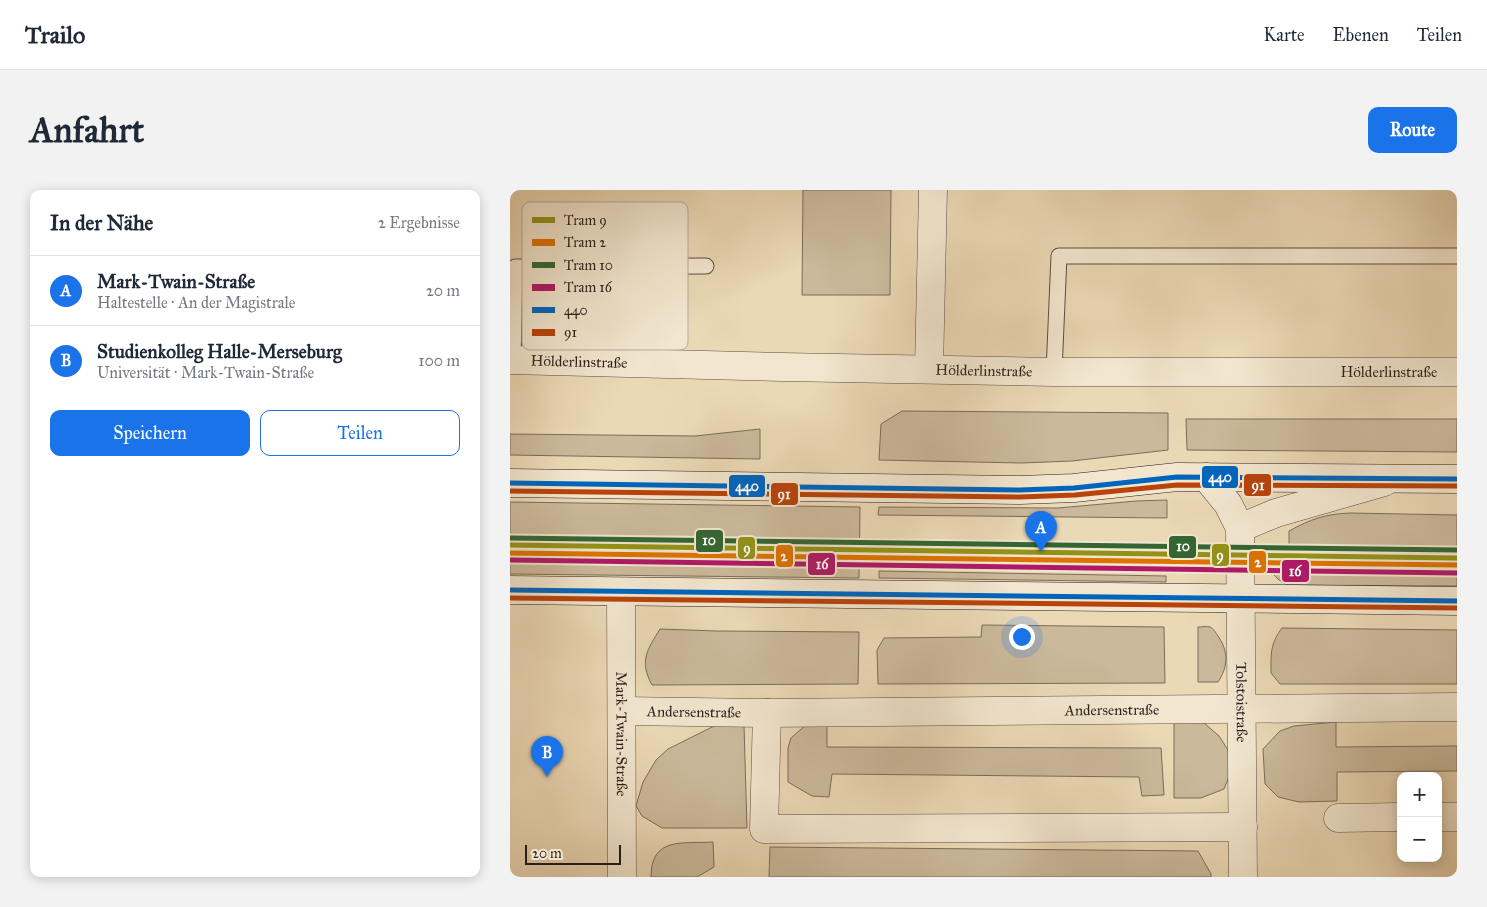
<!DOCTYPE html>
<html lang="de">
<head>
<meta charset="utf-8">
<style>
	:root { --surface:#fff; --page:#f2f2f3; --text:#1f2937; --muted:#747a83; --line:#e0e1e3; --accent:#1a73e8 }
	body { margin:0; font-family:"IM FELL Great Primer",serif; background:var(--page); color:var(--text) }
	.controls { position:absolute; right:15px; bottom:15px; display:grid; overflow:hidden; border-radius:10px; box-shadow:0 2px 12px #0003 }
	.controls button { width:45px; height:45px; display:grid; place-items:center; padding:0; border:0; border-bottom:1px solid var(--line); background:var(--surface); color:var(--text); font:25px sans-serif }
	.scale { position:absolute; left:15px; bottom:12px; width:96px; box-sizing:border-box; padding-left:5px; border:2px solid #2c1f1b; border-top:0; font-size:14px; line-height:18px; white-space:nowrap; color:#2c1f1b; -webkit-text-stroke:4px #f2e6cf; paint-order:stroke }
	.you { position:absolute; left:511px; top:446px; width:18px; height:18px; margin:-12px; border:4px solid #fff; border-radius:50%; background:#1a73e8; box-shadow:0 0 0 8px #1a73e833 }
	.badge { display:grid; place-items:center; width:32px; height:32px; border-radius:50%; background:var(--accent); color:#fff; font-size:16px; font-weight:700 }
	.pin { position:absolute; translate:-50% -41px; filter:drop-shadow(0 1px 2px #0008) }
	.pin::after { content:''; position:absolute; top:26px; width:18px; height:15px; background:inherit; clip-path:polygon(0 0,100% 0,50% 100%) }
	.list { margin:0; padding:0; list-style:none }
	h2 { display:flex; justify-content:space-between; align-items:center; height:65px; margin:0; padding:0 20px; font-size:21px }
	h2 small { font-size:16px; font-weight:400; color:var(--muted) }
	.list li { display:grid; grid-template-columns:32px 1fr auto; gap:15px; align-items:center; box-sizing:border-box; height:70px; padding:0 20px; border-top:1px solid var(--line) }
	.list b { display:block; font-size:19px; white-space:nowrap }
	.list p { margin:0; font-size:16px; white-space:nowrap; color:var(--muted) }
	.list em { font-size:16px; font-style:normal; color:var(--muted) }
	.actions { display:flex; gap:10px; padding:15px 20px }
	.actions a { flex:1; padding:11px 0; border:1px solid var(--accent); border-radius:10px; text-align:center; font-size:18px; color:var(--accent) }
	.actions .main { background:var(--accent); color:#fff }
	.map { position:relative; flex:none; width:947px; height:687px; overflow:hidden; border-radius:10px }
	header { display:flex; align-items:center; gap:30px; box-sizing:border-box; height:70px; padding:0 25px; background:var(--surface); border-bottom:1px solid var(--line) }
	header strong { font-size:24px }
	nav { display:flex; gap:28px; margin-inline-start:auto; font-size:18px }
	.intro { display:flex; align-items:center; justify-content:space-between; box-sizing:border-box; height:120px; padding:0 30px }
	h1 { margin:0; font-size:35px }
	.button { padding:12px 22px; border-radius:10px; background:var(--accent); color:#fff; font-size:18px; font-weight:700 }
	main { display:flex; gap:30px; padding:0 30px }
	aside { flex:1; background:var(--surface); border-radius:10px; box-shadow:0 2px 12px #0003 }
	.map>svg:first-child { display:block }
	.green { fill:#cbb99b; stroke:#7c6c5b }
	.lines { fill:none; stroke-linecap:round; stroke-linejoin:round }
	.lane-casing { stroke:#5c4d42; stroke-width:17 }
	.street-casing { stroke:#5c4d42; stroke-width:29 }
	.secondary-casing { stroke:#2c1f1b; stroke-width:29 }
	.lane { stroke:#f2e6cf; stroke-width:15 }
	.street { stroke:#f2e6cf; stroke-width:28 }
	.secondary { stroke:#f2e6cf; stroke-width:28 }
	.bus-1-casing { stroke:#f2e6cf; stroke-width:9 }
	.bus-2-casing { stroke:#f2e6cf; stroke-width:9 }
	.bus-1 { stroke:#0065bd; stroke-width:5 }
	.bus-2 { stroke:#b8430b; stroke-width:5 }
	.tram-1-casing { stroke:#f2e6cf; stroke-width:9 }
	.tram-2-casing { stroke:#f2e6cf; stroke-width:9 }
	.tram-3-casing { stroke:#f2e6cf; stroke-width:9 }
	.tram-4-casing { stroke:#f2e6cf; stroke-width:9 }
	.tram-1 { stroke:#939218; stroke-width:5 }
	.tram-2 { stroke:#dc7303; stroke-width:5 }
	.tram-3 { stroke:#363; stroke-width:5 }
	.tram-4 { stroke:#af1867; stroke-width:5 }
	.labels { text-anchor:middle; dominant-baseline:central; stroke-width:4; stroke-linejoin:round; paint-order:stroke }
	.street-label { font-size:15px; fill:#2c1f1b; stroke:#f2e6cf }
	.key { fill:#f2e6cf; stroke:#b7aa99; stroke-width:1 }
	.key-label { font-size:14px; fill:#2c1f1b }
	.line-badge { stroke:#f2e6cf; stroke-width:2 }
	.badge-label { font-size:14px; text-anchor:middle; font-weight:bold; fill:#fff }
</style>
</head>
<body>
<header>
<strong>Trailo</strong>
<nav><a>Karte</a><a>Ebenen</a><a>Teilen</a></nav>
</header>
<div class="intro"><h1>Anfahrt</h1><a class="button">Route</a></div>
<main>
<aside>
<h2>In der Nähe<small>2 Ergebnisse</small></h2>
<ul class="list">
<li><span class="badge">A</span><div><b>Mark-Twain-Straße</b><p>Haltestelle · An der Magistrale</p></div><em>20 m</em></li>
<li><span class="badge">B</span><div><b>Studienkolleg Halle-Merseburg</b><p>Universität · Mark-Twain-Straße</p></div><em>100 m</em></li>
</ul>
<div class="actions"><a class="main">Speichern</a><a>Teilen</a></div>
</aside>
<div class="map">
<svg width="947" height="687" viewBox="0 0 947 687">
	<rect width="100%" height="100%" fill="#ebd8b5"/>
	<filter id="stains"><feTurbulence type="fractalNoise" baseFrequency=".004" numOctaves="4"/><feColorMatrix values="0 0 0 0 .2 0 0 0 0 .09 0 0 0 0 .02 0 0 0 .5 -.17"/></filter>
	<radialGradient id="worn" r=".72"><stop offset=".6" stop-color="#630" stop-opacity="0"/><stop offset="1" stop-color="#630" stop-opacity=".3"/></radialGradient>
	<path class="green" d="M 293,0 L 381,0 L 380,105 L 292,105 Z
		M 392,221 L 658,223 L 658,260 L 562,271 L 511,273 L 369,270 L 371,234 Z
		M 676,229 L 947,229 L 947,262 L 677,260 Z
		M 250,239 L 250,269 L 0,265 L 0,244 L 185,246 Z
		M 657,310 L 657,328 L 368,325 L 369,317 L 548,318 L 626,311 Z
		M 0,312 L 350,317 L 349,388 L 0,384 Z
		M 840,323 L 947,325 L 947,396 L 778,395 C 767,390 762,384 757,374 L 779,374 L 779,341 C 801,329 815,324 840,323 Z
		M 369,381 L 656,386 L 656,392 L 369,388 Z
		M 472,435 L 654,437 L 655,493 L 368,494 L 367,460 L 374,448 L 471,447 Z
		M 688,437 C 691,437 697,436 700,437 C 703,438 706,443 708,446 C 719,462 718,477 708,492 L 688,492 Z
		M 772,438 L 947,440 L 947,494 L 770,494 L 761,483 C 761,464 760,454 772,438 Z
		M 150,439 L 207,441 L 349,442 L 348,494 L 142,495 C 129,471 137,460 150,439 Z
		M 229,531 L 234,535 L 237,638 L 152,638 L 132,626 L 126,616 L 133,592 L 146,570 L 158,559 L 202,537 Z
		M 664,531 L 693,532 L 709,546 L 718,560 L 721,582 L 714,599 L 691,608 L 664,608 Z
		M 826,532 L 826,557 L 947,556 L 947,581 L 827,582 L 827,611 L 789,612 L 768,607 L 755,594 L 753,559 L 770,541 L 784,536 Z
		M 317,533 L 317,557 L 651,558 L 654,605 L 632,606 L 629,587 L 322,584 L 319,607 L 302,606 L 278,592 L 278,558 L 281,548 L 297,534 Z
		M 203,652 L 204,677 L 187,687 L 141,687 C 141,646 173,654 203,652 Z
		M 260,657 L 688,661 L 701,684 L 701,687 L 259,687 Z"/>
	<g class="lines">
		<g class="lane-casing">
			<path id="lane" d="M 3,170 L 5,77 L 196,76
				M 544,182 L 549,66 L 947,66"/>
		</g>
		<g class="street-casing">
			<g id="street">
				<path id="s1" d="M 0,170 L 272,177 L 544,182 L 947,182"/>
				<path d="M 419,179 L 423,0"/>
				<path id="s2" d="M 696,287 L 718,314 L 730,338 L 733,687"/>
				<path d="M 730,338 L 766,323 L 874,292"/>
				<path id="s3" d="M 111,402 L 112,687"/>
				<path id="s4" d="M 112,521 L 257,523 L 947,517"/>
				<path d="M 257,523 L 254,639 L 733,637"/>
				<path d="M 928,627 L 947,627"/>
				<path d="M 828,628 L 891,627"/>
			</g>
		</g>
		<g class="secondary-casing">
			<path id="secondary" d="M 0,293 L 510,300 L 564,298 L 667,287 L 947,289
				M 0,400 L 947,411"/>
		</g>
		<use href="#lane" class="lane"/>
		<use href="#street" class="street"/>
		<use href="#secondary" class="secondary"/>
		<g class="bus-1-casing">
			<path id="bus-1" d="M 0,293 L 510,300 L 564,298 L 667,287 L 947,289
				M 0,400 L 947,411"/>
		</g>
		<g class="bus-2-casing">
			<path id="bus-2" d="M 0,301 L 510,307 L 565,305 L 667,295 L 947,296
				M 0,408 L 947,418"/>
		</g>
		<use href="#bus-1" class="bus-1"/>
		<use href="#bus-2" class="bus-2"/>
		<g class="tram-1-casing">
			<path id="tram-1" d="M 0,355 L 947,368"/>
		</g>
		<g class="tram-2-casing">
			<path id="tram-2" d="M 0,363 L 947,375"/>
		</g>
		<g class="tram-3-casing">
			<path id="tram-3" d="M 0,348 L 947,360"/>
		</g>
		<g class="tram-4-casing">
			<path id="tram-4" d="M 0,370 L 947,383"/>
		</g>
		<use href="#tram-1" class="tram-1"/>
		<use href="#tram-2" class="tram-2"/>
		<use href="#tram-3" class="tram-3"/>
		<use href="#tram-4" class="tram-4"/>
	</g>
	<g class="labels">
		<g class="street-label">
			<text stroke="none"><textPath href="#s1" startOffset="69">Hölderlinstraße</textPath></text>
			<text stroke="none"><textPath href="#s1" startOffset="474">Hölderlinstraße</textPath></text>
			<text stroke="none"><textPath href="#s1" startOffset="879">Hölderlinstraße</textPath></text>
			<text stroke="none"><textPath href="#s2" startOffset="236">Tolstoistraße</textPath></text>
			<text stroke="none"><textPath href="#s4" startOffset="490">Andersenstraße</textPath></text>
			<text stroke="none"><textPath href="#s4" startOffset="72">Andersenstraße</textPath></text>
			<text stroke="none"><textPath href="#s3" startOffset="142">Mark-Twain-Straße</textPath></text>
		</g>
	</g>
	<rect x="12" y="12" width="166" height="148" rx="8" class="key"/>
	<rect x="22" y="27" width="23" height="6" fill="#939218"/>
	<rect x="22" y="49" width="23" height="7" fill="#dc7303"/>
	<rect x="22" y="72" width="23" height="6" fill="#363"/>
	<rect x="22" y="94" width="23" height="7" fill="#af1867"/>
	<rect x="22" y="117" width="23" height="6" fill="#0065bd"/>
	<rect x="22" y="139" width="23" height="7" fill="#b8430b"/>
	<g class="key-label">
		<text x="54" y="35">Tram 9</text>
		<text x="54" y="57">Tram 2</text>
		<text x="54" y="80">Tram 10</text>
		<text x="54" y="102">Tram 16</text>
		<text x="54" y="125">440</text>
		<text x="54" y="147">91</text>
	</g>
	<g class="line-badge">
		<rect x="691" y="275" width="38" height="24" rx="5" fill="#0065bd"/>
		<rect x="733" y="283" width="29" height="24" rx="5" fill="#b8430b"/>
		<rect x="218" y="284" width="38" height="24" rx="5" fill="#0065bd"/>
		<rect x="260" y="292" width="29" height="24" rx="5" fill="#b8430b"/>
		<rect x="185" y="339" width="29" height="24" rx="5" fill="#363"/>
		<rect x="658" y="345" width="29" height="24" rx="5" fill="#363"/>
		<rect x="227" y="346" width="19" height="24" rx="5" fill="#939218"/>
		<rect x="701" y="353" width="19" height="24" rx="5" fill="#939218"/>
		<rect x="265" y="354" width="19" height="24" rx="5" fill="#dc7303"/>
		<rect x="738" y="360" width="19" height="24" rx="5" fill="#dc7303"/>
		<rect x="297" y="362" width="29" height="24" rx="5" fill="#af1867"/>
		<rect x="771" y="369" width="29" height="24" rx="5" fill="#af1867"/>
	</g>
	<g class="badge-label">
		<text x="710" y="292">440</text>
		<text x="748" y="300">91</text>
		<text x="237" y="301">440</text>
		<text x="274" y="309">91</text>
		<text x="199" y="355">10</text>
		<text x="673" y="361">10</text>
		<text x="237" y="363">9</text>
		<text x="710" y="370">9</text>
		<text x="274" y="371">2</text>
		<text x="748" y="377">2</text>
		<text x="312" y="379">16</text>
		<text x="785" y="386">16</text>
	</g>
	<rect width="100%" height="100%" filter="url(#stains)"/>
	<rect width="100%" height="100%" fill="url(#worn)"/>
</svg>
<div class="controls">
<button>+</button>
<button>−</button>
</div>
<div class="scale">20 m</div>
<div class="you"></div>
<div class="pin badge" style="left:531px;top:362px">A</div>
<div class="pin badge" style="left:37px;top:587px">B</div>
</div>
</main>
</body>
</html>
